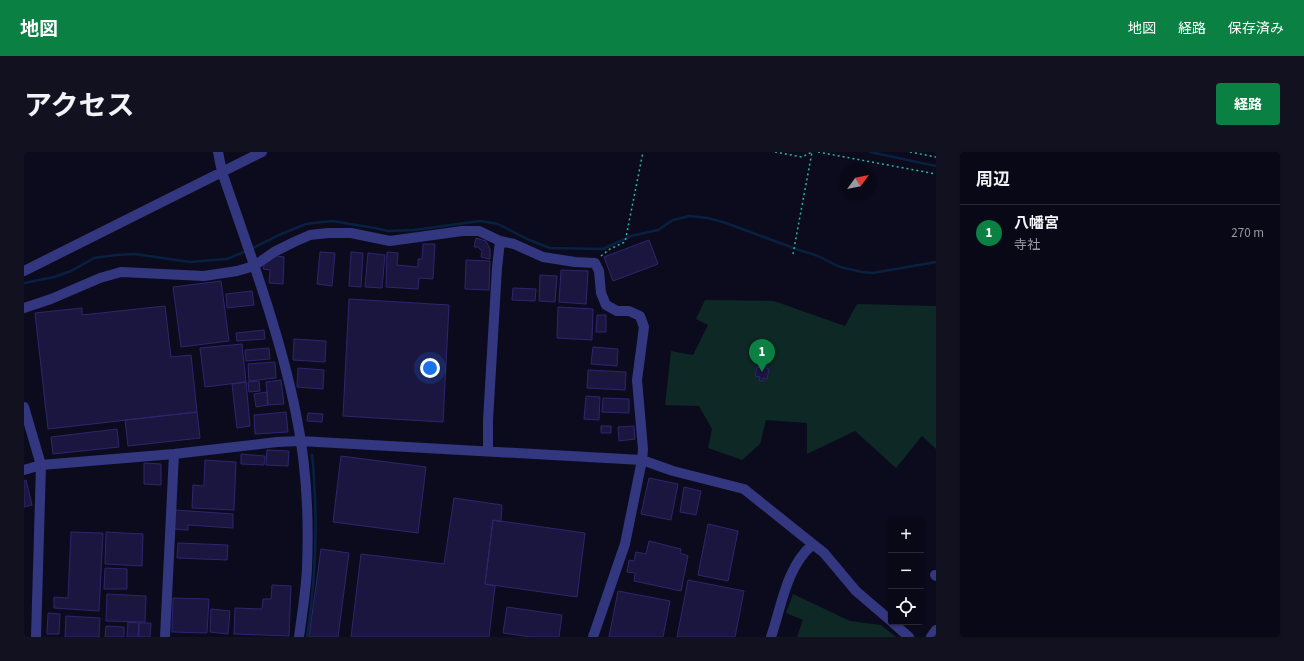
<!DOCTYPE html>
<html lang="ja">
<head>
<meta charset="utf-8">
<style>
	:root { --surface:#090816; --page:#12111f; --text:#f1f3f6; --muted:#999aa1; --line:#292935; --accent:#0b8043 }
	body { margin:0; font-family:"Source Sans 3","Noto Sans JP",sans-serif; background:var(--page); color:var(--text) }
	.controls { position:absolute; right:12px; bottom:12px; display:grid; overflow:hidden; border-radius:4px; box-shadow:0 1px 3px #0004 }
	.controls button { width:36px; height:36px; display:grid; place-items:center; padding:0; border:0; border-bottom:1px solid var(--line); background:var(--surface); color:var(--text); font:20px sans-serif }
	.compass { position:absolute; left:816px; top:12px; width:36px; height:36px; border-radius:50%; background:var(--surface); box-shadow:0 1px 3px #0004; rotate:57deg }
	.you { position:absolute; left:406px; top:216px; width:14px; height:14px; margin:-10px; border:3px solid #fff; border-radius:50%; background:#1a73e8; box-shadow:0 0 0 6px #1a73e833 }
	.badge { display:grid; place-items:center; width:26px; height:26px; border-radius:50%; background:var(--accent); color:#fff; font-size:13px; font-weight:700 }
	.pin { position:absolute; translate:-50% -33px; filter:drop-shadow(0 1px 2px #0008) }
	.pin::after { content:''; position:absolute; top:21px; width:14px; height:12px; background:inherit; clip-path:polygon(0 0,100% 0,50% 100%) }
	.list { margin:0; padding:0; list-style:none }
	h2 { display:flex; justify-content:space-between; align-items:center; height:52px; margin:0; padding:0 16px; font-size:17px }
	h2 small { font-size:13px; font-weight:400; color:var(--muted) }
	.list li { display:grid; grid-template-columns:26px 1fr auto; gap:12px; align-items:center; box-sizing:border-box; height:56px; padding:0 16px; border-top:1px solid var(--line) }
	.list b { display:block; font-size:15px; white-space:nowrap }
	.list p { margin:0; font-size:13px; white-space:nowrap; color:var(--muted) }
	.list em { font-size:13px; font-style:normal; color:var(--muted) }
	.icon { flex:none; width:22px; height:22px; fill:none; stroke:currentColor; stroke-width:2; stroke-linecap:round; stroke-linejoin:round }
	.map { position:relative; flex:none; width:912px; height:485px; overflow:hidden; border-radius:4px }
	header { display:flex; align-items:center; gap:24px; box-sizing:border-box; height:56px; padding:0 20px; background:var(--accent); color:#fff }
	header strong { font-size:19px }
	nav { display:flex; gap:22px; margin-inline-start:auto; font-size:14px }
	.intro { display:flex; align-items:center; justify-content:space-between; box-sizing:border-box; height:96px; padding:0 24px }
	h1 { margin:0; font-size:28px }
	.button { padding:10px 18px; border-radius:4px; background:var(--accent); color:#fff; font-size:14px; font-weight:700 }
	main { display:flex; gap:24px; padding:0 24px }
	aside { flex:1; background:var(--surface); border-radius:4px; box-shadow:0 1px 3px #0004 }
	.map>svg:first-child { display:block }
	.green { fill:#0d2825 }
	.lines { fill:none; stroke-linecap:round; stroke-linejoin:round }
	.stream { stroke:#082140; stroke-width:2.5 }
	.building { fill:#1a1640; stroke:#2e266d }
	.path { stroke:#26b59f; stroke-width:1.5; stroke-dasharray:2 3; stroke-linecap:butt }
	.minor { stroke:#333780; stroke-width:10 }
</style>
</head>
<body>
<header>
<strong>地図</strong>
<nav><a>地図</a><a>経路</a><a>保存済み</a></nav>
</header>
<div class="intro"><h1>アクセス</h1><a class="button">経路</a></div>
<main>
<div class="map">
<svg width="912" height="485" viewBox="0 0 912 485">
	<rect width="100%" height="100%" fill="#0c0b1e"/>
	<path class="green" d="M 681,148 L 750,149 L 821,174 L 833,152 L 912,154 L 912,297 L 898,284 L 872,316 L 831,279 L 783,302 L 783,271 L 742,268 L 736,292 L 718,308 L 684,296 L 688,277 L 675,254 L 641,253 L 647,199 L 669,203 L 684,173 L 672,167 Z
		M 769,442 L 826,469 L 857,473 L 872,485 L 773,485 L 779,468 L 762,461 Z"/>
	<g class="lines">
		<path class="stream" d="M 846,0 L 912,14
			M 227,97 L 255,83 L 282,72 L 298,70 L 308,69 L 351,76 L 364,79 L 390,78 L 456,69 L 474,72 L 503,87 L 526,96 L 579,97 L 607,84 L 634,78 L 649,68 L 665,64 L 684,66 L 702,71 L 775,98 L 794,104 L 816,115 L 838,120 L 849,121 L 912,110
			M 0,131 L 30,125 L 47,119 L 70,106 L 92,103 L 111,102 L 166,110 L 203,107 L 222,99
			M 283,485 C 290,439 293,392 291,346 C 290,332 290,317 288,303"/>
	</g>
	<path class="building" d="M 452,86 L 462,89 L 466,97 L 466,107 L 457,105 L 458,99 L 454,95 L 450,95 Z
		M 625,88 L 634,112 L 589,129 L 580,105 Z
		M 399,92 L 411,92 L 409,127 L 395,126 L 394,137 L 362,135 L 363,100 L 374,101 L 373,113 L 394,115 L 394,107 L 398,107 Z
		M 296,100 L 311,101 L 308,134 L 293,132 Z
		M 327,100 L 339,101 L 337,135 L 325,134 Z
		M 344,101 L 361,103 L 358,136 L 341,135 Z
		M 253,104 L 260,105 L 259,132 L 245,131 L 246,118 L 239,117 L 241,111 Z
		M 442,108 L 466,109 L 465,138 L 441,137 Z
		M 537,118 L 564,119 L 562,152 L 535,150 Z
		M 516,123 L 533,124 L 531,150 L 515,149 Z
		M 197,129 L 205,189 L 157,195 L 149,135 Z
		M 489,136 L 512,137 L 511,149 L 488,148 Z
		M 228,139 L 230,153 L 203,156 L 202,142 Z
		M 325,147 L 425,153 L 419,270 L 319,264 Z
		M 141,154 L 147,205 L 167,203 L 173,260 L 24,277 L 11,161 L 58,156 L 58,163 Z
		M 534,155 L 569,157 L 568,188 L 533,186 Z
		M 573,163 L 582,163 L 582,180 L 572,180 Z
		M 240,178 L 241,187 L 213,189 L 212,181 Z
		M 270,187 L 302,189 L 301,210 L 269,208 Z
		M 218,192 L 222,230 L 181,235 L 176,196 Z
		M 569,195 L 594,197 L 593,214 L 567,212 Z
		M 245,196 L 246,207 L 222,209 L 221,198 Z
		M 251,210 L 252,226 L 225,229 L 224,212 Z
		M 737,210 L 743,212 L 742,216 L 745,217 L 743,227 L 739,226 L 739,229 L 735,229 L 736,225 L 731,224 L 733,215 L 736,216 Z
		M 274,216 L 300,218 L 299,237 L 273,235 Z
		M 564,218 L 602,220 L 601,238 L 563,236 Z
		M 257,228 L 260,252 L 244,253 L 242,230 Z
		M 235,229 L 236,239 L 225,240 L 224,230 Z
		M 222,230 L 226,274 L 213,276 L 208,232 Z
		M 243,240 L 244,253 L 232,255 L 230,242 Z
		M 562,244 L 576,245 L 575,268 L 560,267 Z
		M 579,246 L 605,247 L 605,261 L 578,260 Z
		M 173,260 L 176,286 L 104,294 L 101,268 Z
		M 262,260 L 264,280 L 231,282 L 230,263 Z
		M 284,261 L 299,262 L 298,270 L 283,269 Z
		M 577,274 L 587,274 L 587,281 L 577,281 Z
		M 610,274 L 611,287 L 595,289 L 594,275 Z
		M 93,277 L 95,295 L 29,302 L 27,285 Z
		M 243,298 L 265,299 L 264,314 L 242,313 Z
		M 217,302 L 241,304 L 240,313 L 217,312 Z
		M 317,304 L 402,315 L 394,381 L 309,370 Z
		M 181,308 L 212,310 L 210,358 L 168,356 L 169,333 L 180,334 Z
		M 120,311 L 137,312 L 137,333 L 120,332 Z
		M 625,326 L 654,332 L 647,368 L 617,362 Z
		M 2,328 L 8,353 L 0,355 L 0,329 Z
		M 660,335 L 677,339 L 672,363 L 656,360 Z
		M 430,346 L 478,353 L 477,370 L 469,368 L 461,432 L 471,434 L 465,485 L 327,485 L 337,402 L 420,412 Z
		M 151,358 L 209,362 L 209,376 L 164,373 L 164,378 L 150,377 Z
		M 469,368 L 561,381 L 553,445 L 461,432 Z
		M 684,372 L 714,379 L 704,429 L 674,423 Z
		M 47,380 L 79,381 L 75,459 L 30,456 L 30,445 L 44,446 Z
		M 82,380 L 119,382 L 118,414 L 81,412 Z
		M 625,389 L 657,397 L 656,401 L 664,404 L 657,439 L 610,429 L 611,421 L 603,420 L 605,408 L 610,409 L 612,400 L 622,402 Z
		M 154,391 L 204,393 L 203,408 L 153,406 Z
		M 297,397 L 325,401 L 314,485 L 285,485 Z
		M 81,416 L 103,417 L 103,437 L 80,437 Z
		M 664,428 L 720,439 L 711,485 L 653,485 Z
		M 248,433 L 267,434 L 265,484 L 210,482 L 211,456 L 238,457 L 239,447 L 247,447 Z
		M 594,439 L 646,449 L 639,485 L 585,485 Z
		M 83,442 L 122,444 L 121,470 L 82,469 Z
		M 149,446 L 185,447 L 183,481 L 148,480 Z
		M 483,455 L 538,463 L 535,485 L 507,485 L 479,481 Z
		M 187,457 L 206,459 L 204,482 L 186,480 Z
		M 24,461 L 36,462 L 35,482 L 23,482 Z
		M 42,464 L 76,466 L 75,485 L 41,485 Z
		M 104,470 L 115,471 L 114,485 L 103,485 Z
		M 115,471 L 127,471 L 126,485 L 115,485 Z
		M 82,474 L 100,475 L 100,485 L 81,485 Z"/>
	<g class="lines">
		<path class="path" d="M 751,0 L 778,5 L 788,0
			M 794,0 L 912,22
			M 886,0 L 912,5
			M 769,102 L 788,0
			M 577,104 L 586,97 L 601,90 L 619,0"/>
		<path class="minor" d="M 194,0 L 198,20 C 225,99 256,181 272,262 C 282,310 285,367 283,416 C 282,439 278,462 275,485
			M 0,119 L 238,0
			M 0,156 L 27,147 L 76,126 L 97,120 L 180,124 L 213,119 L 230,114 L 250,100 L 270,90 L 286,83 L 304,81 L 327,81 L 366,89 L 438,79 L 455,79 L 476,89 L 490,92 L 519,105 L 551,110 L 571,111 L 575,119 L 577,141 L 582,153 L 593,159 L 605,159 L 616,164 L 620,175 L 613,228 L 619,297 L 618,308 L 601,392 L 569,485
			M 0,255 L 17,313 L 12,485
			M 464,299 L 464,268 L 473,116 L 476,89
			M 0,318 L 17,313 L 150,302 L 253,290 L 276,289 L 618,308 L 649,319 L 720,337 L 800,401 L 832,439 L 867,469
			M 911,423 L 912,424
			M 868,470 L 885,485
			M 141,485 L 150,302
			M 747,485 C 758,453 762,416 788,393
			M 907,485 L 912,478"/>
	</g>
</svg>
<div class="controls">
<button>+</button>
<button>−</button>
<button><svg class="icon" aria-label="locate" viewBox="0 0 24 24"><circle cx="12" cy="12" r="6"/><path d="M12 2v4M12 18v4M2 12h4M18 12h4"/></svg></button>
</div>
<svg class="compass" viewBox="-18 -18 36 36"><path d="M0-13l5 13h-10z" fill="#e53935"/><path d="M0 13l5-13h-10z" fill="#999aa1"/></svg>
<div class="you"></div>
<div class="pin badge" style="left:738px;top:220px">1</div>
</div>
<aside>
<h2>周辺<small></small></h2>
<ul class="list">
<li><span class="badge">1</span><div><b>八幡宮</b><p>寺社</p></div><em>270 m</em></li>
</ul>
</aside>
</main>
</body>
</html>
